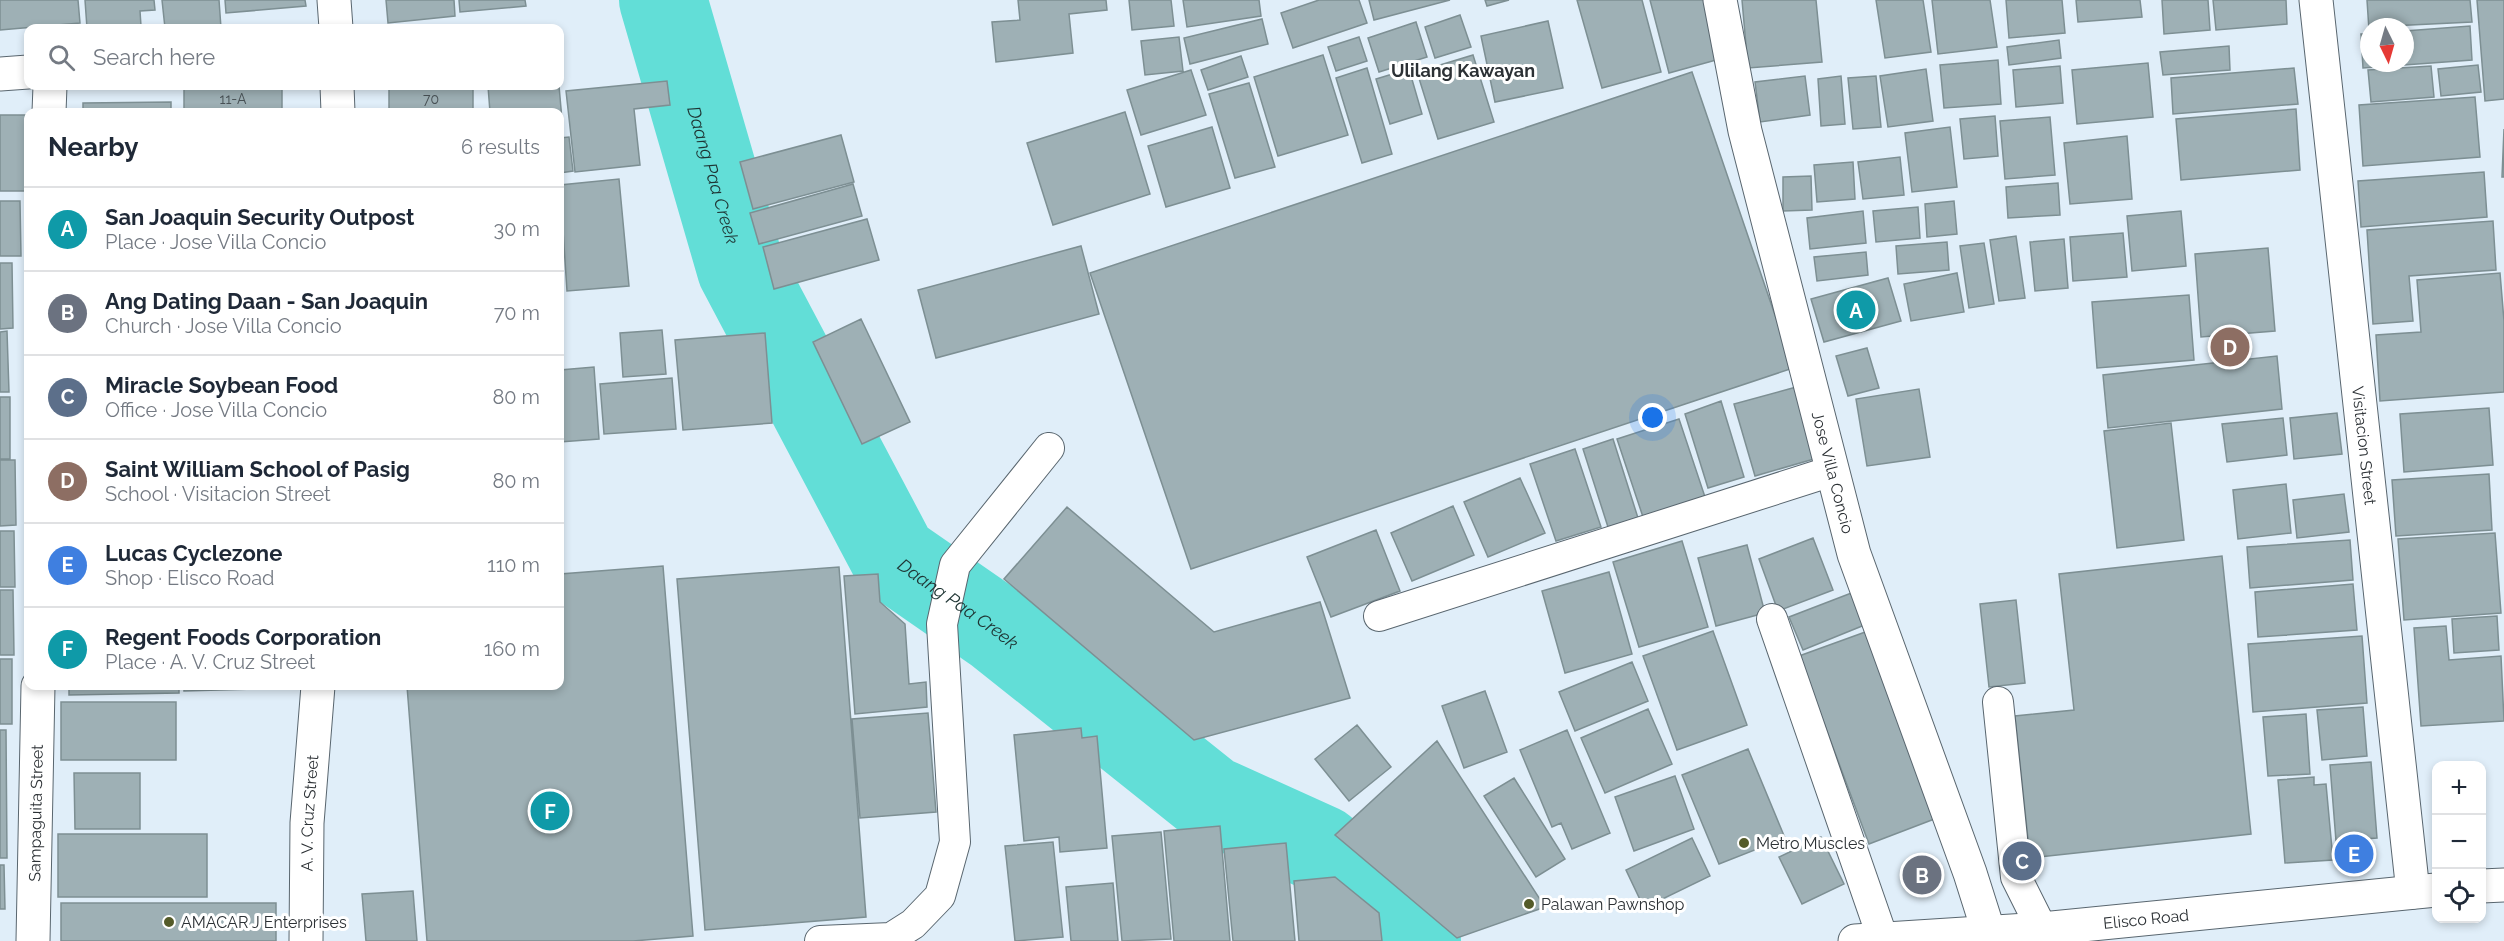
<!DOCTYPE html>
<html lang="en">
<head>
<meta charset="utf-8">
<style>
	:root { --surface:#fff; --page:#f6f6f7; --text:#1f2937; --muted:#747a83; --line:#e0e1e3; --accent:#545b29 }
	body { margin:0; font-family:Raleway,sans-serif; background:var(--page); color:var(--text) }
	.controls { position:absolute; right:18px; bottom:18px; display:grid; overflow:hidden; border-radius:12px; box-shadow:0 3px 9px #0003 }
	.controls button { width:54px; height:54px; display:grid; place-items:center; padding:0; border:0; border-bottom:2px solid var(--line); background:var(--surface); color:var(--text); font:30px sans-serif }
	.compass { position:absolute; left:2360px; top:18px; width:54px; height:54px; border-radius:50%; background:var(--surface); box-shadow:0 3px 9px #0003; rotate:175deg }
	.you { position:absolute; left:1653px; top:418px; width:21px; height:21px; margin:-15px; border:4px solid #fff; border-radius:50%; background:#1a73e8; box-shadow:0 0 0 9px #1a73e833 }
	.badge { display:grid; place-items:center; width:39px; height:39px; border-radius:50%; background:var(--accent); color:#fff; font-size:20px; font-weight:700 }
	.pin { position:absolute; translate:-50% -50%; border:3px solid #fff; box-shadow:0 2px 6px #0006 }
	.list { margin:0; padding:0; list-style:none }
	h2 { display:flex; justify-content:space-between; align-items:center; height:78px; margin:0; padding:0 24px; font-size:26px }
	h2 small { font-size:20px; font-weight:400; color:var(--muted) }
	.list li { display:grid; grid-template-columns:39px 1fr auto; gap:18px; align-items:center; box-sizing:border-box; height:84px; padding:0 24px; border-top:2px solid var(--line) }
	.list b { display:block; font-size:22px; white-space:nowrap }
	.list p { margin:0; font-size:20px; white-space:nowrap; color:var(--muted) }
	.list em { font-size:20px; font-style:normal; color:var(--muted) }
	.icon { flex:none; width:33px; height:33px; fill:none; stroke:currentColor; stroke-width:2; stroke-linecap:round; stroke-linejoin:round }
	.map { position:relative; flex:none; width:2504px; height:941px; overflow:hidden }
	.search { position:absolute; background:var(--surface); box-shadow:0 3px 9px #0003; left:24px; top:24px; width:540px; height:66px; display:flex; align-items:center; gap:15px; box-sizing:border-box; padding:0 21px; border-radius:12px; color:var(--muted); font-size:22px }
	.panel { position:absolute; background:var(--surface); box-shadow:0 3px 9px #0003; left:24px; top:108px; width:540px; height:582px; border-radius:12px }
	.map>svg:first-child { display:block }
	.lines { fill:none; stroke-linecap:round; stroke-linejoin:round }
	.river { stroke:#62ded7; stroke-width:88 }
	.building { fill:#9eb0b5; stroke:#7d8f93; stroke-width:1.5 }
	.service-casing { stroke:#59666f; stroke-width:32 }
	.minor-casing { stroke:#59666f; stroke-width:35 }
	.tertiary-casing { stroke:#59666f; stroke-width:35 }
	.secondary-casing { stroke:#59666f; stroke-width:35 }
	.service { stroke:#fff; stroke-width:30 }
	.minor { stroke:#fff; stroke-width:33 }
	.tertiary { stroke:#fff; stroke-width:33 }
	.secondary { stroke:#fff; stroke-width:33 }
	.poi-dot { fill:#545b29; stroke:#fff; stroke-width:2 }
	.labels { text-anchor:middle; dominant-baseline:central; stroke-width:6; stroke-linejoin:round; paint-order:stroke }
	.number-label { font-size:14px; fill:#485155 }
	.street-label { font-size:16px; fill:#2c3135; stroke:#fff }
	.poi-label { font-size:16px; fill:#2c3135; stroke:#fff; text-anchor:start }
	.neighbourhood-label { font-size:18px; font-weight:bold; fill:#2c3135; stroke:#fff }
	.water-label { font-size:18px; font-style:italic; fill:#1e3433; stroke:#fff }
</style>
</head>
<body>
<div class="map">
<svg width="2504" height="941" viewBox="0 0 2504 941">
	<rect width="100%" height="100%" fill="#e0eef9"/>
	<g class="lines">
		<path class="river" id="s1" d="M 663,0 L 741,269 L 894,558 L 998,630 L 1210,799 L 1321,849 L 1414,929 L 1417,941"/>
	</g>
	<path class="building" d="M 0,0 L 78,0 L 80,23 L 0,30 Z
		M 85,0 L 154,0 L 155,10 L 140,11 L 141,26 L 87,28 Z
		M 162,0 L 219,0 L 221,28 L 165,28 Z
		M 225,0 L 305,0 L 306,6 L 226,13 Z
		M 386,0 L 454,0 L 455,16 L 388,23 Z
		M 459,0 L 525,0 L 526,6 L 460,12 Z
		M 1018,0 L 1106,0 L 1107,10 L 1069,14 L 1073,53 L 996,62 L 992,22 L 1020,20 Z
		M 1129,0 L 1171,0 L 1174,26 L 1132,30 Z
		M 1183,0 L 1259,0 L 1261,16 L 1187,27 Z
		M 1319,0 L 1359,0 L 1367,23 L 1293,48 L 1281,13 Z
		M 1369,0 L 1450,0 L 1374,20 Z
		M 1485,0 L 1509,0 L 1487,6 Z
		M 1577,0 L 1642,0 L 1661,72 L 1602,88 Z
		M 1650,0 L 1711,0 L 1727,57 L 1669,73 Z
		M 1742,0 L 1816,0 L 1822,62 L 1748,68 Z
		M 1876,0 L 1923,0 L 1931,52 L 1885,58 Z
		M 1932,0 L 1990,0 L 1997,47 L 1938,54 Z
		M 2006,0 L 2062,0 L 2065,33 L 2009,38 Z
		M 2076,0 L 2140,0 L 2142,17 L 2078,22 Z
		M 2162,0 L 2208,0 L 2210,30 L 2164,34 Z
		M 2213,0 L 2286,0 L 2287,24 L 2216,30 Z
		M 2367,0 L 2470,0 L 2472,22 L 2369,27 L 2369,30 Z
		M 2477,0 L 2504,0 L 2504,99 L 2485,101 Z
		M 1460,15 L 1471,47 L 1435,58 L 1425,27 Z
		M 1262,19 L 1268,44 L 1190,64 L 1184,38 Z
		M 1548,21 L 1563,88 L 1495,102 L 1481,36 Z
		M 1416,22 L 1427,57 L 1379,72 L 1368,38 Z
		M 2470,26 L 2472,60 L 2363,68 L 2361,34 L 2369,34 L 2369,63 L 2405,63 L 2405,31 Z
		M 1179,37 L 1183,71 L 1145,75 L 1141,41 Z
		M 1359,37 L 1367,61 L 1336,71 L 1328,47 Z
		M 2059,40 L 2061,58 L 2009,65 L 2007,47 Z
		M 2229,46 L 2230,70 L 2163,75 L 2160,52 Z
		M 1323,55 L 1348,135 L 1278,156 L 1254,77 Z
		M 1473,55 L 1494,122 L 1438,139 L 1417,72 Z
		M 1241,56 L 1248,77 L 1208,90 L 1201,70 Z
		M 1998,60 L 2001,104 L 1944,108 L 1940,65 Z
		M 2148,63 L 2153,117 L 2077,124 L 2072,70 Z
		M 2478,65 L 2481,92 L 2441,96 L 2438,69 Z
		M 2060,66 L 2063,103 L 2016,107 L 2013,70 Z
		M 2431,66 L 2434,97 L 2371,102 L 2368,70 Z
		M 1367,68 L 1392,154 L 1362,163 L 1336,78 Z
		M 2294,68 L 2298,104 L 2173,114 L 2171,78 Z
		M 1409,69 L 1422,114 L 1390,124 L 1376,79 Z
		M 1926,69 L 1933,121 L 1888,127 L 1880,76 Z
		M 1191,70 L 1206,115 L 1141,135 L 1127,90 Z
		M 1692,72 L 1793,368 L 1191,569 L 1090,273 Z
		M 1805,76 L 1810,115 L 1760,122 L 1755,82 Z
		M 1841,76 L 1845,124 L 1821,126 L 1818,79 Z
		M 1876,76 L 1881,127 L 1853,129 L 1848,78 Z
		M 667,81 L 670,105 L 634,109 L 640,165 L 575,172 L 566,91 Z
		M 1249,83 L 1275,167 L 1235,178 L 1209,94 Z
		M 184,86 L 282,86 L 282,112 L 184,112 Z
		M 389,86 L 473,86 L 473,112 L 389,112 Z
		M 488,86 L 559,86 L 563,131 L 560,132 L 560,112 L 490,112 Z
		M 2475,97 L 2480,157 L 2363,166 L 2359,105 Z
		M 171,102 L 171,112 L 83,112 L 83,103 Z
		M 2296,109 L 2300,170 L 2181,180 L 2176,119 Z
		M 1125,112 L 1150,194 L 1053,225 L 1027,143 Z
		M 0,115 L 28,115 L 28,191 L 0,191 Z
		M 1995,116 L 1998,156 L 1964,159 L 1960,119 Z
		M 2050,117 L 2055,175 L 2005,179 L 2000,121 Z
		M 1212,127 L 1230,188 L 1166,207 L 1148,146 Z
		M 1950,127 L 1957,187 L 1912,192 L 1905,133 Z
		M 2504,129 L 2504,177 L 2502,177 Z
		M 841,135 L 854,182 L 753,209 L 740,162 Z
		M 2127,136 L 2132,199 L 2070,204 L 2064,143 Z
		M 569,137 L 573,171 L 560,173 L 560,138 Z
		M 1900,157 L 1904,195 L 1863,199 L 1858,162 Z
		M 1853,162 L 1855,199 L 1817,202 L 1814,165 Z
		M 2484,172 L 2487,217 L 2361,227 L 2358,181 Z
		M 1811,176 L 1812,210 L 1783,211 L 1783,177 Z
		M 619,179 L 629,286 L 567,291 L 560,185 Z
		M 2058,183 L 2060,215 L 2008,218 L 2006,187 Z
		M 853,184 L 862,216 L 759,244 L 750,213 Z
		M 0,201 L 20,201 L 21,256 L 0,256 Z
		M 1954,201 L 1957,234 L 1927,237 L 1925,204 Z
		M 1918,207 L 1920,238 L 1876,242 L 1873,211 Z
		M 1863,211 L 1866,243 L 1810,249 L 1807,218 Z
		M 2181,211 L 2186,266 L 2132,271 L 2127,216 Z
		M 867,219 L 879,260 L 774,289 L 763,247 Z
		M 2493,221 L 2496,270 L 2409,276 L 2413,321 L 2373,324 L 2367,230 Z
		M 2123,233 L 2127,277 L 2073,281 L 2070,237 Z
		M 2016,236 L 2025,298 L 1999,301 L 1990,240 Z
		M 2064,239 L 2068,288 L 2035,291 L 2030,242 Z
		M 1947,242 L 1949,270 L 1898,274 L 1896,246 Z
		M 1984,243 L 1994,304 L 1969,308 L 1960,246 Z
		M 1081,246 L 1099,314 L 936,358 L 918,290 Z
		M 2268,248 L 2275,331 L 2201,337 L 2195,254 Z
		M 1866,252 L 1868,275 L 1817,281 L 1814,257 Z
		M 0,263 L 12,263 L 13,328 L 0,329 Z
		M 1957,273 L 1964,312 L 1911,321 L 1904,284 Z
		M 2500,273 L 2504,321 L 2504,392 L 2380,401 L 2376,335 L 2421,332 L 2417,280 Z
		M 1888,278 L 1901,321 L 1824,342 L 1811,299 Z
		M 2189,295 L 2194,360 L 2097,368 L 2092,302 Z
		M 861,319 L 910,422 L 862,444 L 813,342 Z
		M 662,330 L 666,374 L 623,377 L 620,333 Z
		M 7,331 L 9,392 L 0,392 L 0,332 Z
		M 765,333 L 772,423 L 683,430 L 675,340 Z
		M 1867,348 L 1879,388 L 1848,396 L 1836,356 Z
		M 2277,356 L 2282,409 L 2108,428 L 2103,375 Z
		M 594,367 L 599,439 L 560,442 L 560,370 Z
		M 672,378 L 676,429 L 604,434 L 600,384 Z
		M 1800,386 L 1821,457 L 1755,476 L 1734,404 Z
		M 1919,389 L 1930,457 L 1867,466 L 1856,399 Z
		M 0,397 L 10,397 L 10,459 L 0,459 Z
		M 1721,401 L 1744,477 L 1708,488 L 1685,414 Z
		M 2489,408 L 2493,465 L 2404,472 L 2400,414 Z
		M 2337,413 L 2342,454 L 2294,459 L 2290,418 Z
		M 2283,418 L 2287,455 L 2227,462 L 2222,424 Z
		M 1679,419 L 1705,497 L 1643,517 L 1617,439 Z
		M 2171,423 L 2184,540 L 2117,548 L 2104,431 Z
		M 1613,439 L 1638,518 L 1608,527 L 1583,449 Z
		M 1575,449 L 1601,527 L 1556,541 L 1530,464 Z
		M 0,460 L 15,460 L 16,525 L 0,526 Z
		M 2489,474 L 2492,530 L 2396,536 L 2392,480 Z
		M 1520,478 L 1545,533 L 1488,557 L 1464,502 Z
		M 2286,484 L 2291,533 L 2238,539 L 2233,490 Z
		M 2344,494 L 2349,532 L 2297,538 L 2293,500 Z
		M 1453,506 L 1474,555 L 1412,581 L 1391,533 Z
		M 1067,507 L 1214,632 L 1320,602 L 1350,698 L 1194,740 L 1004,579 Z
		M 1376,530 L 1400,591 L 1331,617 L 1307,557 Z
		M 0,531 L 14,531 L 15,587 L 0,587 Z
		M 2495,533 L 2501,613 L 2404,620 L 2398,539 Z
		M 1813,538 L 1833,590 L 1778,611 L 1759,559 Z
		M 2350,540 L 2353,580 L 2250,588 L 2247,547 Z
		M 1682,541 L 1708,627 L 1639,647 L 1613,562 Z
		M 1747,545 L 1765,613 L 1716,626 L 1698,558 Z
		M 2222,556 L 2251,834 L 2030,858 L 2015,716 L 2074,710 L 2059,574 Z
		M 663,566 L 693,936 L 633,941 L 427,941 L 407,686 L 560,686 L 560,574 Z
		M 839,567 L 866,917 L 705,930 L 677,579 Z
		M 1609,572 L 1632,654 L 1565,673 L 1542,591 Z
		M 878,574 L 880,602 L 905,624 L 909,684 L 926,682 L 927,707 L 855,714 L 844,576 Z
		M 2353,584 L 2357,630 L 2258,637 L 2255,592 Z
		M 0,590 L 13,590 L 14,655 L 0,655 Z
		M 1854,592 L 1867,624 L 1803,650 L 1789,617 Z
		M 2016,600 L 2025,683 L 1989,687 L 1980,604 Z
		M 2497,616 L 2499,650 L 2454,653 L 2452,619 Z
		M 2446,626 L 2449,660 L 2501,656 L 2504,721 L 2421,726 L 2414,628 Z
		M 1713,631 L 1747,725 L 1677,750 L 1643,656 Z
		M 1868,631 L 1937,818 L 1869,844 L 1799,656 Z
		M 2362,636 L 2367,703 L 2253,712 L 2248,644 Z
		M 0,659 L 12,659 L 12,724 L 0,724 Z
		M 1632,662 L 1648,701 L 1575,731 L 1559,692 Z
		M 69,686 L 179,686 L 179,693 L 69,695 Z
		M 184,686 L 294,686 L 294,688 L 184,691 Z
		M 1485,691 L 1507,752 L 1464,768 L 1442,706 Z
		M 61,702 L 176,702 L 176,760 L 61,760 Z
		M 2363,707 L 2367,756 L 2322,760 L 2317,710 Z
		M 1648,709 L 1672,764 L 1605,793 L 1581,738 Z
		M 928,713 L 936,812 L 860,818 L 852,719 Z
		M 2306,714 L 2310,774 L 2268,776 L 2263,717 Z
		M 1357,725 L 1391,767 L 1349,801 L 1315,759 Z
		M 1081,728 L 1082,738 L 1097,736 L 1107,848 L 1060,852 L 1059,837 L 1024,841 L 1014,735 Z
		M 0,730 L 6,730 L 7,858 L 0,858 Z
		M 1567,730 L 1610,833 L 1572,849 L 1561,823 L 1552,827 L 1520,750 Z
		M 1437,741 L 1545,907 L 1457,938 L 1335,835 Z
		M 1748,749 L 1785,838 L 1719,864 L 1682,775 Z
		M 2371,762 L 2377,838 L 2336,841 L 2330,765 Z
		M 74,773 L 140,773 L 140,829 L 75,829 Z
		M 1675,776 L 1694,829 L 1634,851 L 1615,797 Z
		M 2314,777 L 2314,785 L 2326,784 L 2333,860 L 2285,863 L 2278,780 Z
		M 1514,778 L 1565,859 L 1536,877 L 1484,796 Z
		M 1220,826 L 1230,941 L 1174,941 L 1164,831 Z
		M 1161,832 L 1171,939 L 1122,941 L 1112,836 Z
		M 58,834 L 207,834 L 207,897 L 58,897 Z
		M 1821,837 L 1844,884 L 1802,904 L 1779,857 Z
		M 1692,838 L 1710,876 L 1644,908 L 1626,870 Z
		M 1053,842 L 1063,937 L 1015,941 L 1005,846 Z
		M 1286,843 L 1295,941 L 1233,941 L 1224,849 Z
		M 0,865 L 4,865 L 5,909 L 0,909 Z
		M 1335,877 L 1379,913 L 1382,941 L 1299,941 L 1294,881 Z
		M 1113,883 L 1118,941 L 1071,941 L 1066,887 Z
		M 413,891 L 417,941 L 366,941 L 362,894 Z
		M 61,903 L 276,903 L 276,941 L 61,941 Z"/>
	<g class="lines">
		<g class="service-casing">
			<path id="service" d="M 1379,616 L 1832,471
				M 1772,619 L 1883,939
				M 1998,702 L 2016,877 L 2042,929
				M 820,941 L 891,938 L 913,924 L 940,896 L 955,842 L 942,624 L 955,565 L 1049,448"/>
		</g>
		<g class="minor-casing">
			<g id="minor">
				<path id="s2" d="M 1720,0 L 1745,131 L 1854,554 L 1970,873 L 1989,933"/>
				<path d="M 0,74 L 28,72"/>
				<path d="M 49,112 L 50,86"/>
				<path id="s3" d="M 33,941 L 38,686"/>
			</g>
		</g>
		<g class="tertiary-casing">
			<g id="tertiary">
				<path d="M 334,0 L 336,28"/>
				<path d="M 337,86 L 338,112"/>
				<path id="s4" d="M 306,941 L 307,823 L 318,686"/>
			</g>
		</g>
		<g class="secondary-casing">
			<g id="secondary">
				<path id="s5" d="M 2316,0 L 2413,892"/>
				<path d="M 2482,886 L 2504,885"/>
				<path id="s6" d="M 1855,941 L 2042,929 L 2436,890"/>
			</g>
		</g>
		<use href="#service" class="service"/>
		<use href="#minor" class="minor"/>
		<use href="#tertiary" class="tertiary"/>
		<use href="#secondary" class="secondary"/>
	</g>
	<g class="poi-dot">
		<circle cx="1744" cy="843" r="6"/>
		<circle cx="1529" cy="904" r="6"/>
		<circle cx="169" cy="922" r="6"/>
	</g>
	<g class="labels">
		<g class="number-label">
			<text x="233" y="99">11-A</text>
			<text x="431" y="99">70</text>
		</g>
		<g class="street-label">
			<text stroke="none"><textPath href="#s5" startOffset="448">Visitacion Street</textPath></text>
			<text stroke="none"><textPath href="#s2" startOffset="486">Jose Villa Concio</textPath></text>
			<text stroke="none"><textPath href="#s3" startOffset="128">Sampaguita Street</textPath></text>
			<text stroke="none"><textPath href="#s4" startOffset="128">A. V. Cruz Street</textPath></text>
			<text stroke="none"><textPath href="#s6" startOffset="292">Elisco Road</textPath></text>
		</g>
		<g class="poi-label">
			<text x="1756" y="843">Metro Muscles</text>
			<text x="1541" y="904">Palawan Pawnshop</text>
			<text x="181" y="922">AMACAR J Enterprises</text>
		</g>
		<g class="neighbourhood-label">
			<text x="1463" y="70">Ulilang Kawayan</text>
		</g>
		<g class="water-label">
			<text stroke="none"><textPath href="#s1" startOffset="182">Daang Paa Creek</textPath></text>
			<text stroke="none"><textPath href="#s1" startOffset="686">Daang Paa Creek</textPath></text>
		</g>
	</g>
</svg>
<div class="controls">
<button>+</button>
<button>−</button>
<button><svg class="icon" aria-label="locate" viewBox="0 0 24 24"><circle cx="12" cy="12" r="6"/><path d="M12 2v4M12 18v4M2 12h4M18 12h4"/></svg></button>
</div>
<svg class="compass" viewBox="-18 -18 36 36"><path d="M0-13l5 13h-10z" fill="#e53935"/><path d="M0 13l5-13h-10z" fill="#747a83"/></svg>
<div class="you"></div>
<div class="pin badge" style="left:1856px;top:310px;background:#0f9aa8">A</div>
<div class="pin badge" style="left:1922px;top:875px;background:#6b7280">B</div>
<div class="pin badge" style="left:2022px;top:861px;background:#5c6f8a">C</div>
<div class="pin badge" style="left:2230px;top:347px;background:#8d6e63">D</div>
<div class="pin badge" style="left:2354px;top:854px;background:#3f7fe0">E</div>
<div class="pin badge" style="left:550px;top:811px;background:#0f9aa8">F</div>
<div class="search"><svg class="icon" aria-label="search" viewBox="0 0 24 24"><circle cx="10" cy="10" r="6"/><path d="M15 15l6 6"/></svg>Search here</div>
<section class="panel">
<h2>Nearby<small>6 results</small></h2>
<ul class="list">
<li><span class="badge" style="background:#0f9aa8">A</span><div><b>San Joaquin Security Outpost</b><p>Place · Jose Villa Concio</p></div><em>30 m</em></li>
<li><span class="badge" style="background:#6b7280">B</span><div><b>Ang Dating Daan - San Joaquin</b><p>Church · Jose Villa Concio</p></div><em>70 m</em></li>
<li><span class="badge" style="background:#5c6f8a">C</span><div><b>Miracle Soybean Food</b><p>Office · Jose Villa Concio</p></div><em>80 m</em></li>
<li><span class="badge" style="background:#8d6e63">D</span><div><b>Saint William School of Pasig</b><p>School · Visitacion Street</p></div><em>80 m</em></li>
<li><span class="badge" style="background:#3f7fe0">E</span><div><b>Lucas Cyclezone</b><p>Shop · Elisco Road</p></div><em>110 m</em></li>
<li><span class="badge" style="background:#0f9aa8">F</span><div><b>Regent Foods Corporation</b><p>Place · A. V. Cruz Street</p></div><em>160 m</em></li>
</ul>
</section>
</div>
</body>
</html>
